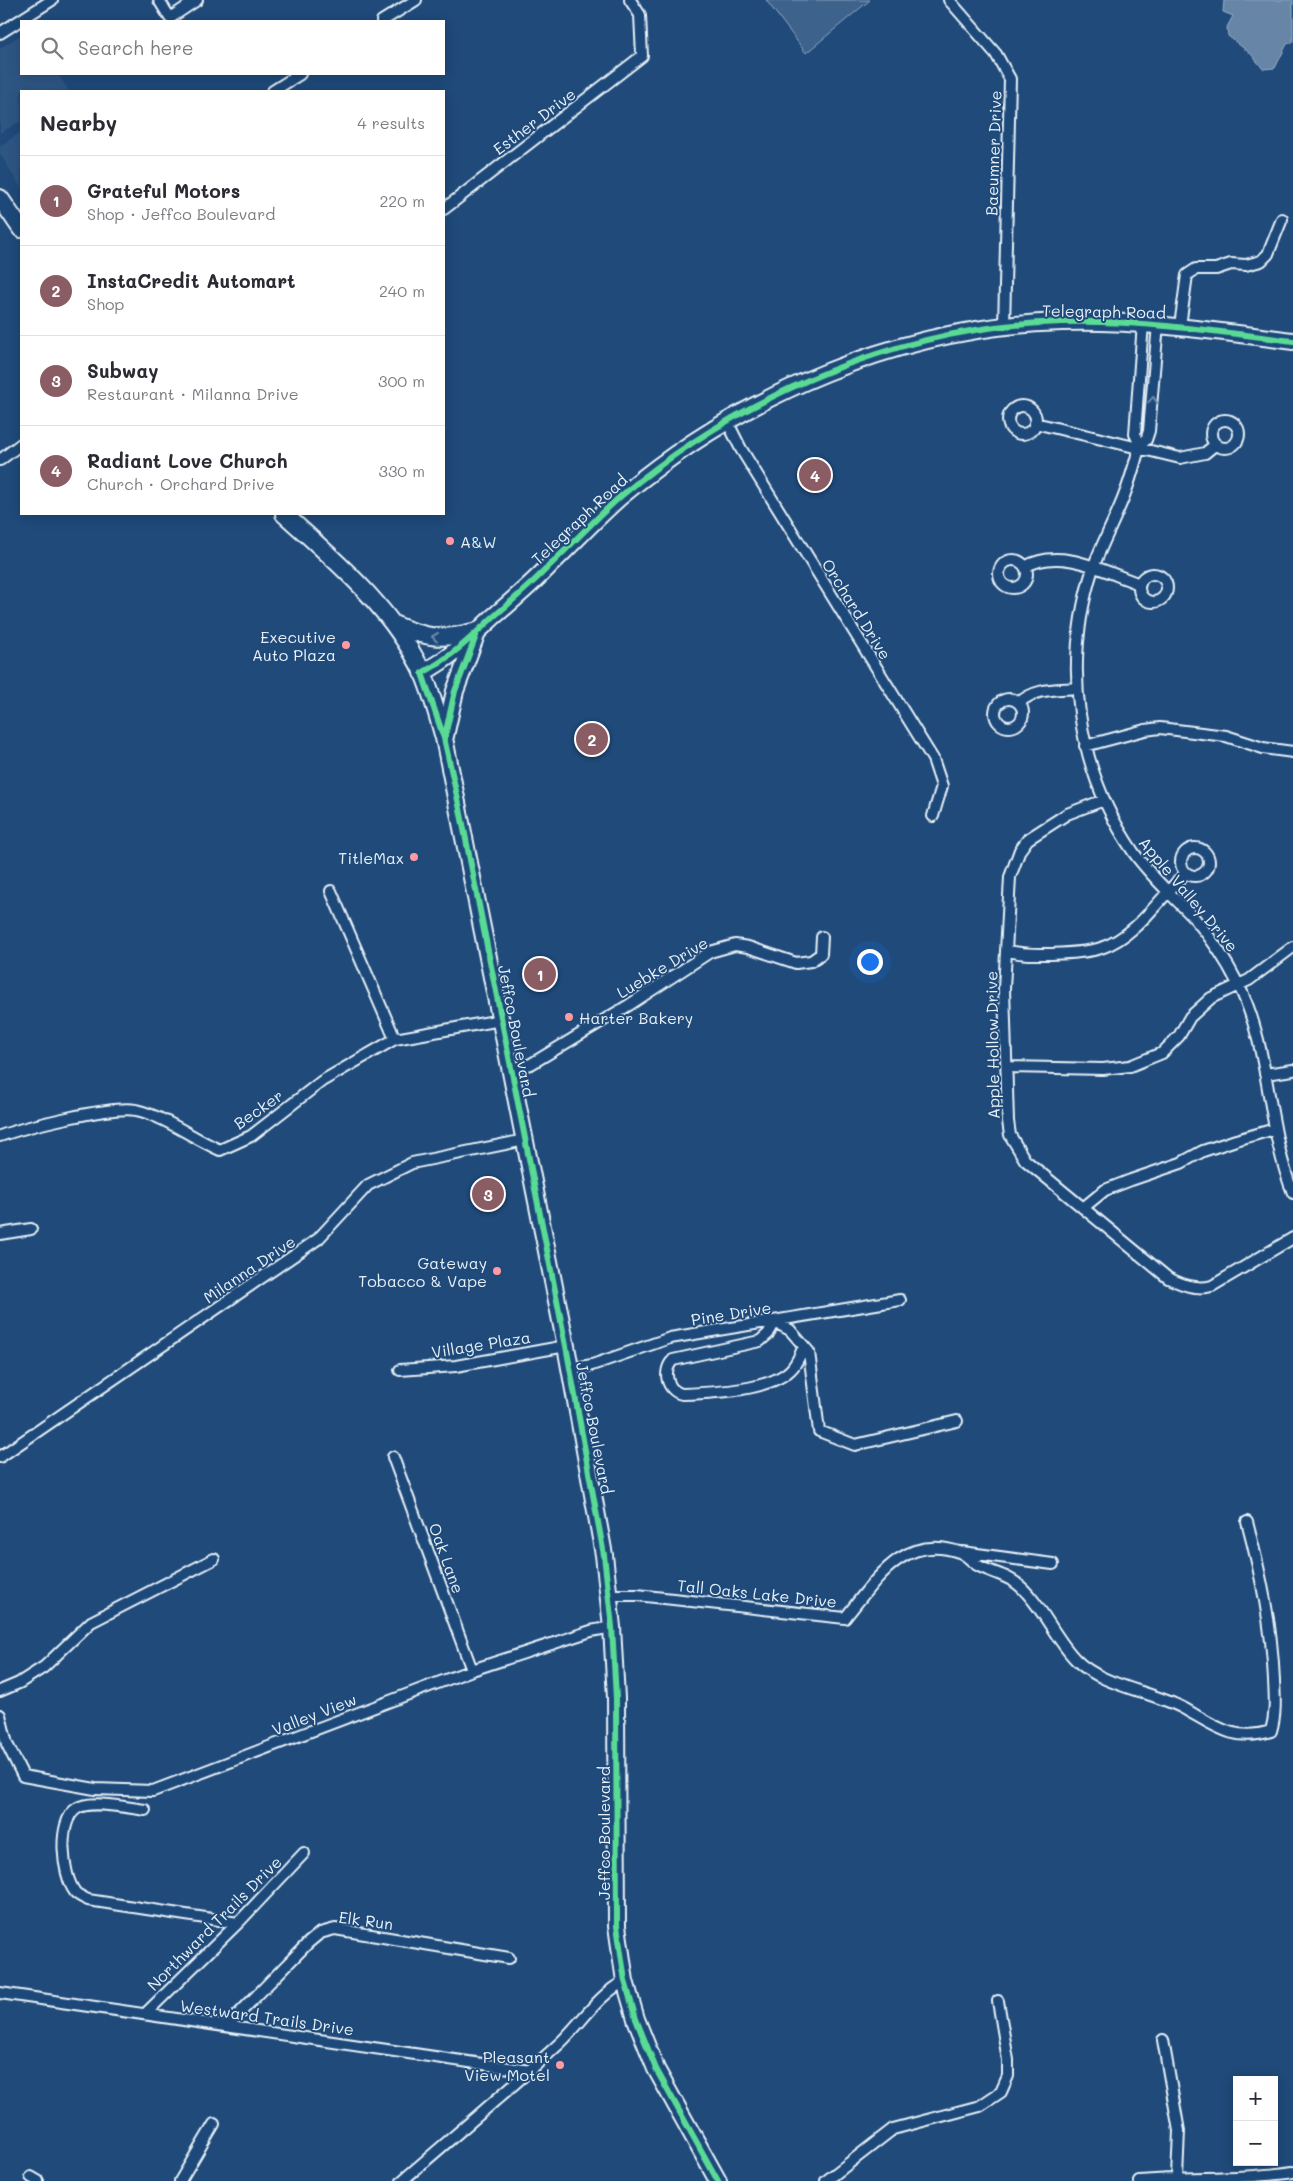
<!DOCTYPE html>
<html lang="en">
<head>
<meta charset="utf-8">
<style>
	:root { --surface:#fff; --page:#f7f7f7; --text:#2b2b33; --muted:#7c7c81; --line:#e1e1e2; --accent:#8a5d65 }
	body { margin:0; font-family:Mali,sans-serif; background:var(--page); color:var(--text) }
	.controls { position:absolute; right:15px; bottom:15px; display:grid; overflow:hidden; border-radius:0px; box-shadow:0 2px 12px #0003 }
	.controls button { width:45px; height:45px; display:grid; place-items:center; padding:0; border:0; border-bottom:1px solid var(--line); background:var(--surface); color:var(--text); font:25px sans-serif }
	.you { position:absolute; left:869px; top:961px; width:18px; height:18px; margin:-12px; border:4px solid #fff; border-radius:50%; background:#1a73e8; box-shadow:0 0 0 8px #1a73e833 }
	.badge { display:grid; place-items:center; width:32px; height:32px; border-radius:50%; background:var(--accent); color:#fff; font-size:16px; font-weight:700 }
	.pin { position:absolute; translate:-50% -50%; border:2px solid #fff; box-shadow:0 1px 5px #0006 }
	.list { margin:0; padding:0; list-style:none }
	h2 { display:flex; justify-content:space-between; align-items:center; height:65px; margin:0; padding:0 20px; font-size:21px }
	h2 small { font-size:16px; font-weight:400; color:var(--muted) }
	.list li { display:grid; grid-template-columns:32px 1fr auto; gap:15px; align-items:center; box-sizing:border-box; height:90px; padding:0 20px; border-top:1px solid var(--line) }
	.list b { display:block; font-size:19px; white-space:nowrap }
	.list p { margin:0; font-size:16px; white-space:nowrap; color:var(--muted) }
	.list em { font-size:16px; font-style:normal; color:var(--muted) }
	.icon { flex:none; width:28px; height:28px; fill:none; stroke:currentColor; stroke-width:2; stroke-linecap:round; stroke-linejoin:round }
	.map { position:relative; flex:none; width:1293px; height:2181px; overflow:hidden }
	.search { position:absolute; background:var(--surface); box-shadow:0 2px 12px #0003; left:20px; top:20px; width:425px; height:55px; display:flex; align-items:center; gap:12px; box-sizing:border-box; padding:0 18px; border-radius:0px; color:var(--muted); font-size:19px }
	.panel { position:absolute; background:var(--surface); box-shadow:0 2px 12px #0003; left:20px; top:90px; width:425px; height:425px; border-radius:0px }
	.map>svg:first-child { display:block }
	.built { fill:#2e5683 }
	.green { fill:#3c628c; stroke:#92aac2 }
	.water { fill:#6685a7; stroke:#9ab0c7 }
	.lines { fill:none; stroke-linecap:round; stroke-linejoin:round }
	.street-casing { stroke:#e8f1f8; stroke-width:14 }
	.primary-casing { stroke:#e8f1f8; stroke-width:20 }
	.street { stroke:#1f4a7a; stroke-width:10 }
	.primary { stroke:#1f4a7a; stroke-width:16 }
	.cycleway-casing { stroke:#1f4a7a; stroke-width:9 }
	.cycleway { stroke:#5adb95; stroke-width:6 }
	.oneway { stroke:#6f8dac }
	.poi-dot { fill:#ff9aa2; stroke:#1f4a7a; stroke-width:2 }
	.labels { text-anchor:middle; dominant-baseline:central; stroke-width:4; stroke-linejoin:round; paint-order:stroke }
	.street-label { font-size:16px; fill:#e8f1f8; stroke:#1f4a7a }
	.poi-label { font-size:16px; fill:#e8f1f8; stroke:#1f4a7a; text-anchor:end }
</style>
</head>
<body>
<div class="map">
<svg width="1293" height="2181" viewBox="0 0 1293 2181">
	<rect width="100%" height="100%" fill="#1f4a7a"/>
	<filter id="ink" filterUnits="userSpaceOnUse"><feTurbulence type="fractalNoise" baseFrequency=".02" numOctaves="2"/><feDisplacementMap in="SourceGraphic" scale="10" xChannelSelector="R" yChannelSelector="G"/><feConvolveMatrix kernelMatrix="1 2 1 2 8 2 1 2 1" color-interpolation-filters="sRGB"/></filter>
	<g filter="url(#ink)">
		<path class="built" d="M 21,35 L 21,74 L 58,74 L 69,91 L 21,91 L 21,121 L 0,133 L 0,48 Z
			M 21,132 L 21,188 L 0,154 L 0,146 Z"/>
		<path class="green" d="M 766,0 L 870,0 L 806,53 Z"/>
		<path class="water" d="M 1224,0 L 1293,0 L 1293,42 L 1287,44 L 1275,68 L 1263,69 L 1251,54 L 1228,36 L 1227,27 L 1233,16 L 1223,12 Z"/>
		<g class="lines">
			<g class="street-casing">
				<path id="street" d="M 159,0 L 170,18 L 197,0
					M 949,0 L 996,54 L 1010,79 L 1004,327
					M 382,21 L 416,0
					M 0,33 L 52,0
					M 273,91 L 300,74
					M 444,209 L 642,56 L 640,15 L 630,0
					M 1158,324 L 1149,431 L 1146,440 L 1140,445 C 1135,462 1131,479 1124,496 C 1115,520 1102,543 1093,568 C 1062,664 1076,769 1134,853 C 1152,878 1174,897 1195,919 C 1212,939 1226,960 1238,984 C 1271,1049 1266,1126 1293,1193
					M 1180,326 L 1187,275 L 1196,269 L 1216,269 L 1231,264 L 1246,265 L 1261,261 L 1268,254 L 1282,219
					M1008 420a14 14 0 1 1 28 0a14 14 0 1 1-28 0Z
					M1211 434a14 14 0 1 1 28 0a14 14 0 1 1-28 0Z
					M 727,421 L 741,449 L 933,759 L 942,786 L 933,816
					M 1035,423 L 1180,458 L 1205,453 L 1216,444
					M 1140,445 L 1135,434 L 1143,323
					M 0,460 L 21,444
					M999 574a14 14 0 1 1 28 0a14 14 0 1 1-28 0Z
					M 1025,567 C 1061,546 1104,572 1140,584
					M1139 588a14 14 0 1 1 28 0a14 14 0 1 1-28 0Z
					M995 713a14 14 0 1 1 28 0a14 14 0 1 1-28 0Z
					M 1019,703 C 1035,688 1056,690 1077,688
					M 1085,746 L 1145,730 L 1160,728 L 1226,736 L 1263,748 L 1293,752
					M 1104,800 L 1067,814 L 1028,839 L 1020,850 L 1010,877 L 1004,989 L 1008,1121 L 1010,1135 L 1025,1160 L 1168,1278 C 1183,1285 1196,1290 1212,1286 L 1293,1238
					M1181 862a14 14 0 1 1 28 0a14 14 0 1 1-28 0Z
					M 331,891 L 395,1039
					M 1006,950 C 1020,955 1037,954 1052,954 C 1068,953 1086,953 1101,948 C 1137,936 1160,897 1186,873
					M 1007,1067 L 1103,1069 L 1130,1066 L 1162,1053 L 1179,1036 L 1190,1017 L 1211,998 L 1249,980 L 1293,947
					M 511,1069 L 531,1064 L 629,1005 L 710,952 L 735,945 L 748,947 L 796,963 L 811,961 L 821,954 L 822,937
					M 1265,1074 L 1293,1070
					M 0,1136 C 25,1127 112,1105 136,1110 C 166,1117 192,1138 220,1150 L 251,1136 L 322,1081 L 395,1039 L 501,1020
					M 1083,1208 L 1105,1190 L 1131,1180 L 1181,1163 L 1203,1151 L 1236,1140 L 1275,1129
					M 0,1234 L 31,1229
					M 804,1346 C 801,1353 798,1361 793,1367 C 774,1391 711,1393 682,1394 C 667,1391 662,1371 673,1360 L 760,1341 L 768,1334 L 775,1322 L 790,1330 L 809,1352 L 819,1431 L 855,1445 L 957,1421
					M 570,1369 L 592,1365 L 670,1338 L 900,1300
					M 400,1370 L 456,1366 L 566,1346
					M 0,1457 L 318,1239 L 368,1185 L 412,1163 L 525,1140
					M 393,1457 L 472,1670
					M 962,1552 L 1053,1564
					M 609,1595 L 637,1595 L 845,1618 C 876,1580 903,1533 959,1552 C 966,1554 971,1561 977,1565 C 991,1573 1009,1575 1021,1587 C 1043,1607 1055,1639 1076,1660 C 1102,1686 1151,1691 1183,1708 C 1214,1725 1233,1743 1271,1731 C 1276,1714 1275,1699 1274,1681 C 1272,1626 1261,1575 1247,1522
					M 0,1691 L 19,1683 L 44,1667 L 91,1622 L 214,1559
					M 0,1715 L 7,1744 L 23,1776 L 95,1789 L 153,1791 L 472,1670 L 591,1631 L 612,1627
					M 145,1810 C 129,1808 89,1799 76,1809 C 57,1822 62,1875 75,1892 C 77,1895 84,1898 88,1900 L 238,1923
					M 0,1993 L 530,2071
					M 145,2014 L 238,1923 L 304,1853
					M 227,2026 L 308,1943 L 320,1933 L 335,1929 L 509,1958
					M 1163,2040 L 1179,2131 L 1177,2177
					M 31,2177 L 38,2181
					M 180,2181 L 214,2124
					M 402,2181 C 455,2135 509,2090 560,2043 C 581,2023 599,1994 625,1981
					M 826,2181 L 893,2129 L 980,2106 L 1001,2092 L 1008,2076 L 1008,2060 L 998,2001
					M 1139,2181 C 1190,2176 1242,2180 1293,2172"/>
			</g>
			<g class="primary-casing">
				<path id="primary" d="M 0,198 L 21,229
					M 284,514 C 337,562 391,607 423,673 C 432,694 438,717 444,738 L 566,1346 L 604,1555 L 612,1627 L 616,1698 L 617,1926 L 625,1981 L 636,2019 L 656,2069 L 718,2181
					M 393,624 C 425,637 440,641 473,632
					M 422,673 C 449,659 470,639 492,618 C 512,601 532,584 550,565 C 574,542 596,518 621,496 C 743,394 901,326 1062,322 C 1140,320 1216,331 1293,341
					M 445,736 L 455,691 L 476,635"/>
			</g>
			<use href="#street" class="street"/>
			<use href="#primary" class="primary"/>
			<g class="cycleway-casing">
				<path id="cycleway" d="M 445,736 L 455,691 L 476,636
					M 718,2181 L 656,2069 L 636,2019 L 625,1981 L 617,1926 L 616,1698 L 612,1627 L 604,1555 L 566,1346 L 460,809 L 444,738 L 422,673 C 449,659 470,639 492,618 C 512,601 532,584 550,565 C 574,542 596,518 621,496 C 743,394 901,326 1062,322 C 1140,320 1216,331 1293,341"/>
			</g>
			<use href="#cycleway" class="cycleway"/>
		</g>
		<defs><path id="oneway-chevron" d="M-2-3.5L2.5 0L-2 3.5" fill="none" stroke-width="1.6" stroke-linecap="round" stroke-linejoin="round" transform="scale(1.25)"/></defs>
		<g class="oneway">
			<use href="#oneway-chevron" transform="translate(1153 400) rotate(-85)"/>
			<use href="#oneway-chevron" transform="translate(435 637) rotate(-173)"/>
		</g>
	</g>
	<g class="poi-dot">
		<circle cx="450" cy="541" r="5"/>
		<circle cx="346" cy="645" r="5"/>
		<circle cx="414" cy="857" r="5"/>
		<circle cx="569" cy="1017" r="5"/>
		<circle cx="497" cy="1271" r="5"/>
		<circle cx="560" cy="2065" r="5"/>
	</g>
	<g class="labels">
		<g class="street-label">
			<text transform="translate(534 121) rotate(-37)">Esther Drive</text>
			<text transform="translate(993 153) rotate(-88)">Baeumner Drive</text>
			<text transform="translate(1104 311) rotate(1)">Telegraph Road</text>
			<text transform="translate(579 519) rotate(-43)">Telegraph Road</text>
			<text transform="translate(857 609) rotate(58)">Orchard Drive</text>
			<text transform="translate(1189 894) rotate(50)">Apple Valley Drive</text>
			<text transform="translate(662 967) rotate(-31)">Luebke Drive</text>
			<text transform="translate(517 1031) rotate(79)">Jeffco Boulevard</text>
			<text transform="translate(992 1045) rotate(-91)">Apple Hollow Drive</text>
			<text transform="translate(258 1109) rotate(-35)">Becker</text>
			<text transform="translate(249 1269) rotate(-34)">Milanna Drive</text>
			<text transform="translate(731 1313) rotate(-9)">Pine Drive</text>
			<text transform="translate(481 1344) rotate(-9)">Village Plaza</text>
			<text transform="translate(595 1428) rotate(79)">Jeffco Boulevard</text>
			<text transform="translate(447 1558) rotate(70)">Oak Lane</text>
			<text transform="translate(757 1593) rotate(6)">Tall Oaks Lake Drive</text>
			<text transform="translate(314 1714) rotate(-21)">Valley View</text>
			<text transform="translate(603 1833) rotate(-90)">Jeffco Boulevard</text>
			<text transform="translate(366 1920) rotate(8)">Elk Run</text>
			<text transform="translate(214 1923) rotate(-45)">Northward Trails Drive</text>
			<text transform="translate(267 2017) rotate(8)">Westward Trails Drive</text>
		</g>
		<g class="poi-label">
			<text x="460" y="541" text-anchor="start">A&amp;W</text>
			<text x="336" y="636">Executive<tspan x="336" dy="18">Auto Plaza</tspan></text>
			<text x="404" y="857">TitleMax</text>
			<text x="579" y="1017" text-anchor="start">Harter Bakery</text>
			<text x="487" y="1262">Gateway<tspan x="487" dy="18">Tobacco &amp; Vape</tspan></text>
			<text x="550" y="2056">Pleasant<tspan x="550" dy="18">View Motel</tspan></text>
		</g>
	</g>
</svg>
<div class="controls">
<button>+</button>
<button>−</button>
</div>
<div class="you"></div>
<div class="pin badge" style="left:540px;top:974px">1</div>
<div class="pin badge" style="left:592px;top:739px">2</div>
<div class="pin badge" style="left:488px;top:1194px">3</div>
<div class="pin badge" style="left:815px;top:475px">4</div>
<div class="search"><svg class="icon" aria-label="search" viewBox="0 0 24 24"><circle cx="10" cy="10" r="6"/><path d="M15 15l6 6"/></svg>Search here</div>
<section class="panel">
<h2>Nearby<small>4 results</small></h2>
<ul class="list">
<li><span class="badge">1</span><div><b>Grateful Motors</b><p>Shop · Jeffco Boulevard</p></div><em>220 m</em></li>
<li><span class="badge">2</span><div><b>InstaCredit Automart</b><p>Shop</p></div><em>240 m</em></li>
<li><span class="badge">3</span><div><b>Subway</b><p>Restaurant · Milanna Drive</p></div><em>300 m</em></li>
<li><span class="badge">4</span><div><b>Radiant Love Church</b><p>Church · Orchard Drive</p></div><em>330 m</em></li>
</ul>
</section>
</div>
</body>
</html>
